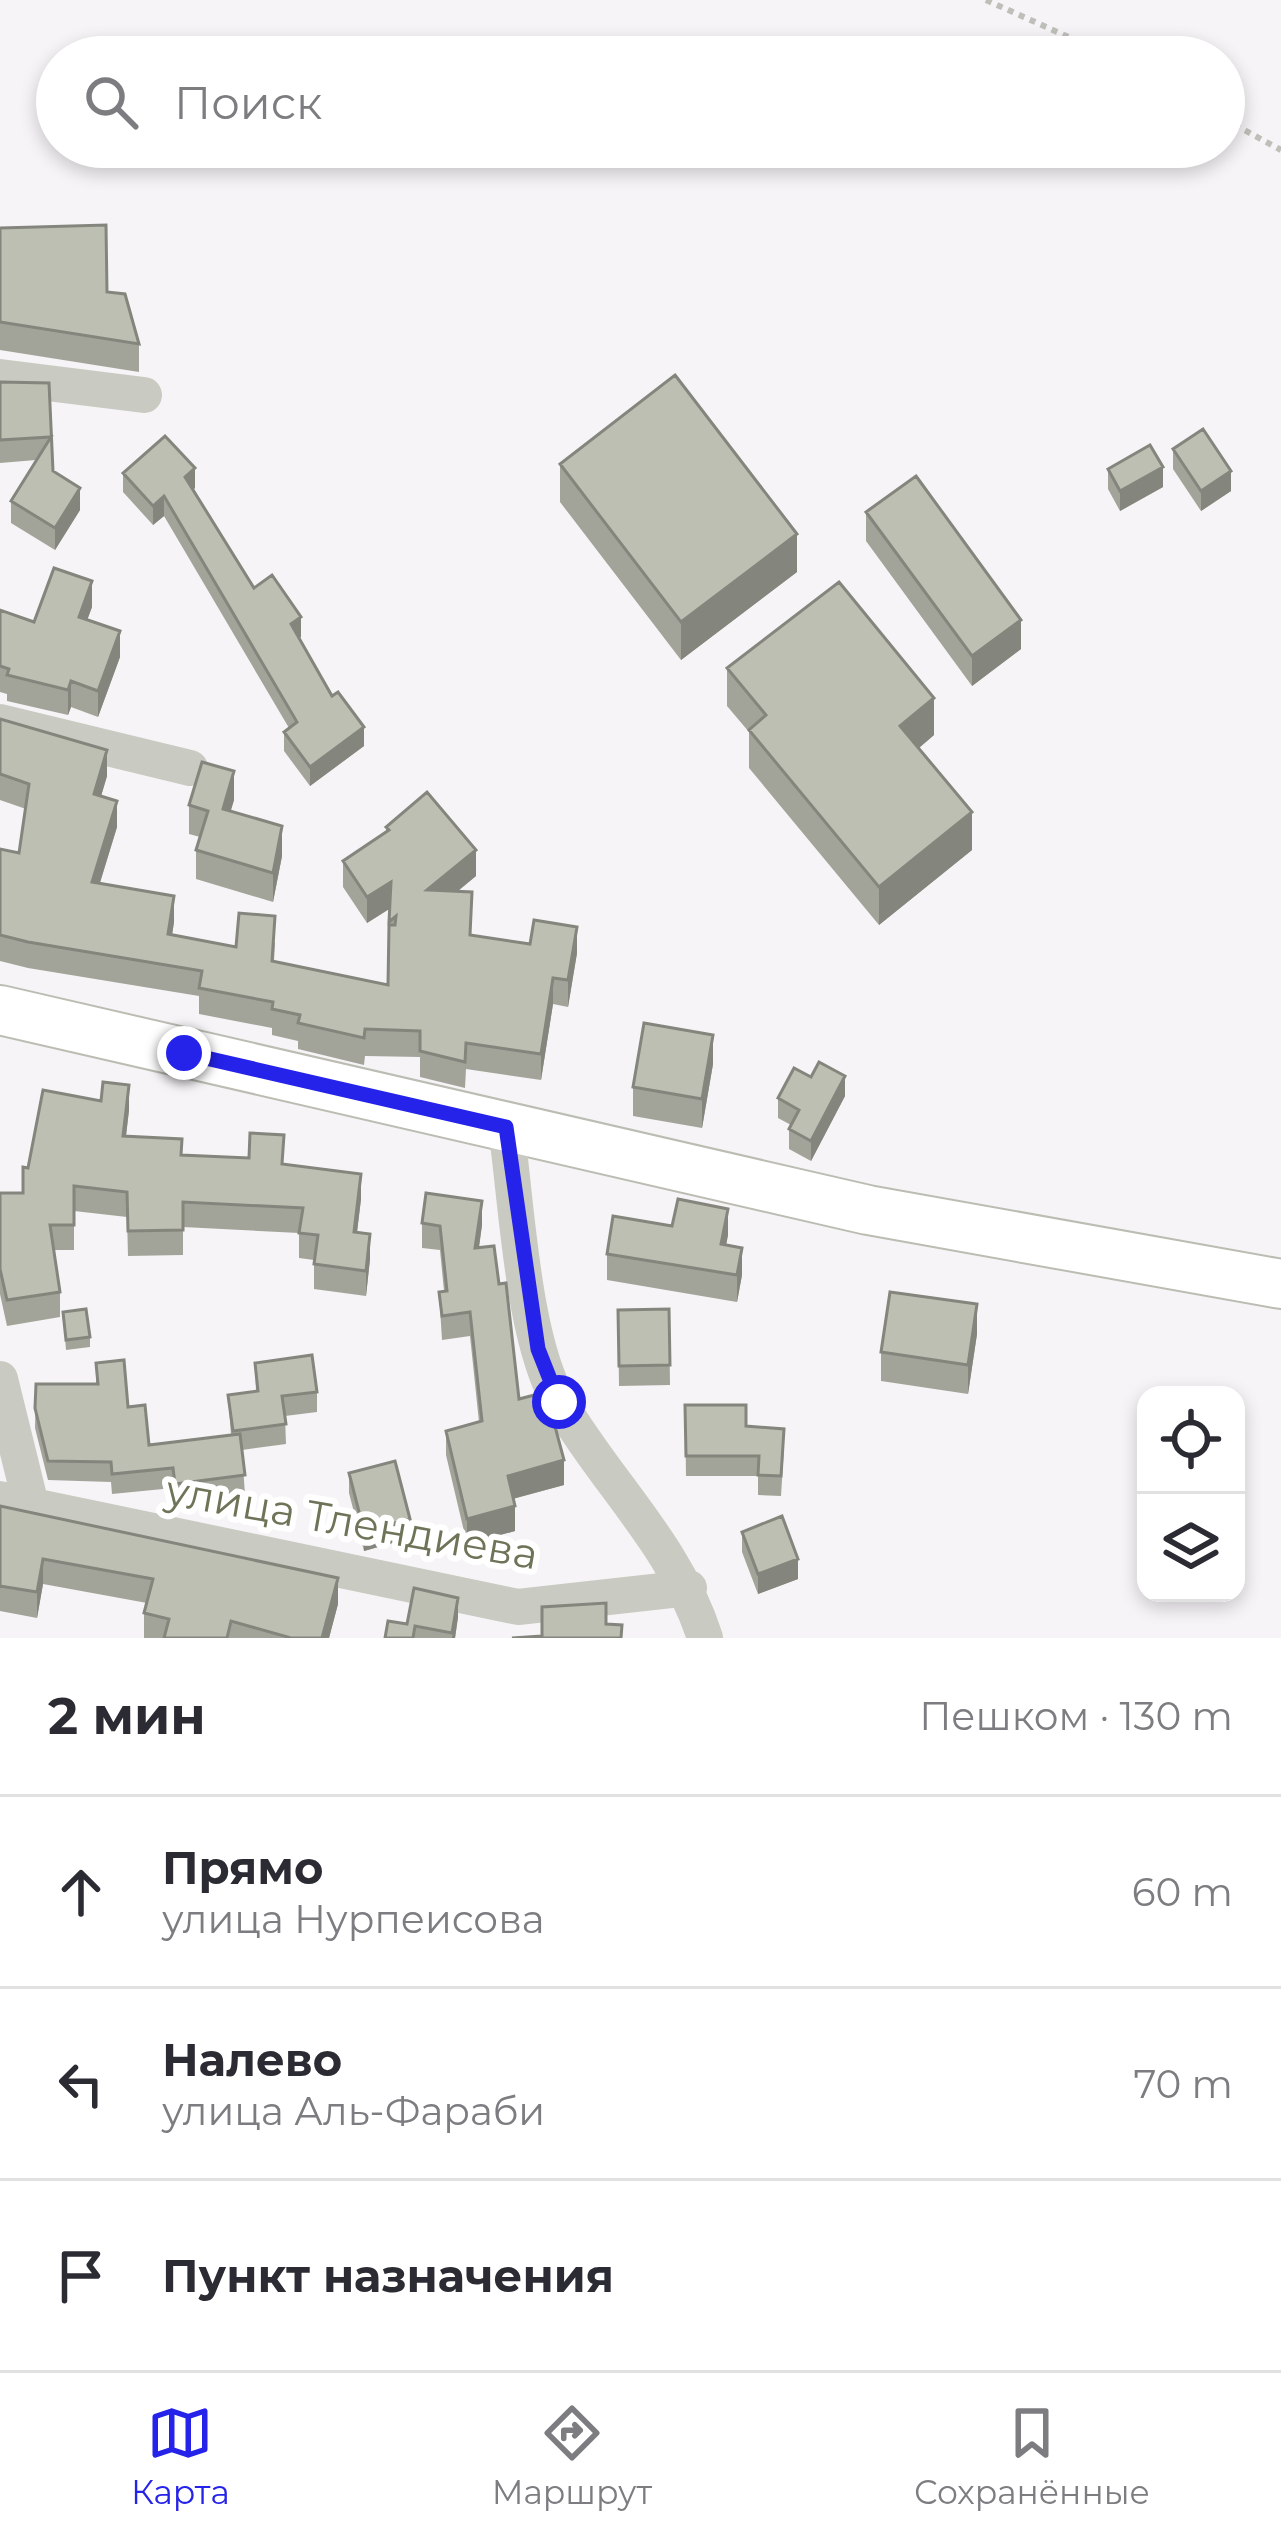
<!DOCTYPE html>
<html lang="ru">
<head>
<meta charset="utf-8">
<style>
	:root { --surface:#fff; --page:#f2f2f3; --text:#2b2b33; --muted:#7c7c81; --line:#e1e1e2; --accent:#2522e9 }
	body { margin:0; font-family:Montserrat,sans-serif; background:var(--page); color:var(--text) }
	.controls { position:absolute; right:36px; bottom:36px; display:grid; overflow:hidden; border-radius:24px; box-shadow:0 6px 18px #0003 }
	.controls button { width:108px; height:108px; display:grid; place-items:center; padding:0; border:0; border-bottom:3px solid var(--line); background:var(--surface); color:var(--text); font:60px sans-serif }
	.stop { position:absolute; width:36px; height:36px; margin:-27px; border:9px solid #2522e9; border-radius:50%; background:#fff }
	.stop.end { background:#2522e9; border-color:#fff; box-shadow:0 3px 12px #0008 }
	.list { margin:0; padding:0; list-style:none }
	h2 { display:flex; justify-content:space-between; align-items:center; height:156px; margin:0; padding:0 48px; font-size:51px }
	h2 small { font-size:39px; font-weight:400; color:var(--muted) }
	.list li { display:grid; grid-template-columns:78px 1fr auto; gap:36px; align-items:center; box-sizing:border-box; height:192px; padding:0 48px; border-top:3px solid var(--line) }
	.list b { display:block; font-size:45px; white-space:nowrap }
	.list p { margin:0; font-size:39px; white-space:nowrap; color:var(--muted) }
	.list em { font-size:39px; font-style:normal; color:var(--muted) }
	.icon { flex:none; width:66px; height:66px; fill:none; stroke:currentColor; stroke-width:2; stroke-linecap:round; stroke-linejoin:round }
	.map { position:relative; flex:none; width:1281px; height:1638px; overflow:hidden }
	.search { position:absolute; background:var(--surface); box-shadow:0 6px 18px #0003; left:36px; right:36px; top:36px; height:132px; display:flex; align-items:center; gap:30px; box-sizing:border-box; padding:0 42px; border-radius:66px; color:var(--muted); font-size:45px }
	.sheet { height:732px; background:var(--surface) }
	nav { display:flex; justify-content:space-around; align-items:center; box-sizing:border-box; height:168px; border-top:3px solid var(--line); background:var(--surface); font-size:33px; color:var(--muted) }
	nav a { display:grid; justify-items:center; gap:6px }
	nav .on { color:var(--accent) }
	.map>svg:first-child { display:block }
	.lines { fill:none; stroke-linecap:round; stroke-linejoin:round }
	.major-casing { stroke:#bbbdb3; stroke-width:52 }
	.path { stroke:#bdbfb8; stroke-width:6; stroke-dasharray:6 6; stroke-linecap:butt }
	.minor { stroke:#c9cac2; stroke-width:36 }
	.major { stroke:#fff; stroke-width:48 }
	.wall { fill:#a3a499 }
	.shaded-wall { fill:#84867d }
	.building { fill:#bdbfb2; stroke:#84867d; stroke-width:3 }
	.route { stroke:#2522e9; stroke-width:15 }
	.labels { text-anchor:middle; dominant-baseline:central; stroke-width:12; stroke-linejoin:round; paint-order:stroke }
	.street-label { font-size:42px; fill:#6e7458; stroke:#fff }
</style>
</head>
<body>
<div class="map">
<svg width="1281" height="1638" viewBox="0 0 1281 1638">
	<rect width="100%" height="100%" fill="#f7f4f7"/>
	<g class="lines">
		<g class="major-casing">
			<path id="major" d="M 0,1010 L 868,1210 L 1281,1284"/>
		</g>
		<path class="path" d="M 986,0 L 1113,57
			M 1224,119 L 1281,150"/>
		<path class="minor" d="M 0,377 L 144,395
			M 0,722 L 190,768
			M 506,1127 C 517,1204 522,1340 561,1405 C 609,1486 676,1546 705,1638
			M 0,1379 L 31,1505
			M 0,1499 L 518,1607 L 689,1588"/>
		<use href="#major" class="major"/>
	</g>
	<path class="wall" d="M 0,228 L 107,292 L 139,344 L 139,372 L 0,350 Z
		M 0,382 L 49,383 L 53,471 L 80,510 L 55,550 L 11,523 L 11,501 L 36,460 L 0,463 Z
		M 1173,449 L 1231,491 L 1201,511 L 1173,469 Z
		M 560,464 L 797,572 L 681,660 L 560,502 Z
		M 1108,469 L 1163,487 L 1120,511 L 1108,489 Z
		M 123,473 L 195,488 L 193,490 L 254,588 L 301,637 L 299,638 L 332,696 L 364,746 L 310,786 L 284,751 L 284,732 L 289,728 L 164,516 L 153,525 L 123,492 Z
		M 866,512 L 1021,649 L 972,686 L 866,541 Z
		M 92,607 L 87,620 L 120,657 L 98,717 L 71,707 L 68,715 L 7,701 L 7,694 L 0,692 L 0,610 L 34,622 Z
		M 727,668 L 934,735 L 919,748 L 972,850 L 879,925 L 749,768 L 749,732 L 727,706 Z
		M 0,719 L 107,776 L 101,796 L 117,827 L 100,883 L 174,922 L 172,935 L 236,947 L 275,942 L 274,962 L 388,985 L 390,908 L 367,923 L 343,887 L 343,861 L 386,832 L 386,827 L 476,876 L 457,891 L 471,935 L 577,953 L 568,1007 L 553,1004 L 541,1080 L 466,1069 L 465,1088 L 420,1077 L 420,1057 L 365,1056 L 364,1065 L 298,1049 L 298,1041 L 272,1035 L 272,1028 L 199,1014 L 199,996 L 28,968 L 0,961 L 0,849 L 19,853 L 26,809 L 0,800 Z
		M 234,800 L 230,811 L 282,856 L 273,902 L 196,879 L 196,850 L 200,837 L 189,834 L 189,805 Z
		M 713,1064 L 702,1128 L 633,1116 L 633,1087 Z
		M 845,1096 L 811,1161 L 789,1149 L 789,1129 L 791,1125 L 778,1118 L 778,1098 Z
		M 129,1110 L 126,1136 L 182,1155 L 284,1164 L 361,1199 L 357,1232 L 370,1259 L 366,1296 L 314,1289 L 314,1260 L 299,1258 L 299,1233 L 183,1227 L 183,1255 L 128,1256 L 127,1217 L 74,1211 L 74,1250 L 54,1250 L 60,1292 L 60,1317 L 7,1326 L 0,1294 L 0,1193 L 23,1193 L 28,1168 Z
		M 422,1223 L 482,1225 L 479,1248 L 499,1284 L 519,1399 L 564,1485 L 513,1499 L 515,1531 L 467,1544 L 446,1455 L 446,1431 L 479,1422 L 470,1336 L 442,1340 L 439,1292 L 444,1291 L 440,1250 L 422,1248 Z
		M 728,1235 L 726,1245 L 742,1275 L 737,1302 L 607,1280 L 607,1254 Z
		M 669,1309 L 670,1385 L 619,1386 L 618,1310 Z
		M 63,1312 L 90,1337 L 90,1347 L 66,1350 Z
		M 977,1334 L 968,1394 L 881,1381 L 881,1352 Z
		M 96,1363 L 128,1407 L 149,1445 L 231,1435 L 228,1395 L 256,1391 L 255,1363 L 317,1392 L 317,1412 L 285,1416 L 286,1444 L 242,1450 L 245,1495 L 175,1504 L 173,1488 L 112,1494 L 111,1482 L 48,1480 L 35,1428 L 36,1384 L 96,1384 Z
		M 685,1405 L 746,1426 L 784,1448 L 781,1496 L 758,1495 L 758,1476 L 686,1476 Z
		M 349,1473 L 410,1538 L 364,1551 L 349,1493 Z
		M 0,1506 L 338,1604 L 329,1638 L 144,1638 L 144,1613 L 147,1603 L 43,1584 L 37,1618 L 0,1611 L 0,1614 Z
		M 742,1532 L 798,1579 L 758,1594 L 742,1552 Z
		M 458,1617 L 455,1638 L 385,1638 L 407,1624 Z"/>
	<path class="shaded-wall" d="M 1163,467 L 1163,487 L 1120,511 L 1120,491 Z
		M 195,468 L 195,488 L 185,496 L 185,477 Z
		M 1231,471 L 1231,491 L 1201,511 L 1201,491 Z
		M 80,488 L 80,510 L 55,550 L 55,528 Z
		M 164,496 L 164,516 L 153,525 L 153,506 Z
		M 797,534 L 797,572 L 681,660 L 681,622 Z
		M 92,581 L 92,607 L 79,642 L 79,617 Z
		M 301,617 L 301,637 L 291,643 L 291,624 Z
		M 1021,620 L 1021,649 L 972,686 L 972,656 Z
		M 120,631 L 120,657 L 98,717 L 98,691 Z
		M 71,681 L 71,707 L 68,715 L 68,690 Z
		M 934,698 L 934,735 L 900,764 L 900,726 Z
		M 364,727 L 364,746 L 310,786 L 310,767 Z
		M 107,750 L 107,776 L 94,820 L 94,794 Z
		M 234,771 L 234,800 L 223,838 L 223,809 Z
		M 117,801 L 117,827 L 92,908 L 92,882 Z
		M 972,812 L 972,850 L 879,925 L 879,887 Z
		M 282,826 L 282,856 L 273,902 L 273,873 Z
		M 476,850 L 476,876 L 427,917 L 427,890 Z
		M 391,882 L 391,908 L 367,923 L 367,897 Z
		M 174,896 L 174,922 L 168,961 L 168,934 Z
		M 577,927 L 577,953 L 568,1007 L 568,980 Z
		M 553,978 L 553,1004 L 541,1080 L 541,1054 Z
		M 713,1035 L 713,1064 L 702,1128 L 702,1099 Z
		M 845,1076 L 845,1096 L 811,1161 L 811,1141 Z
		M 129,1085 L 129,1110 L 123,1161 L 123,1136 Z
		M 361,1174 L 361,1199 L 354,1257 L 354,1232 Z
		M 482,1201 L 482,1225 L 475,1273 L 475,1248 Z
		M 728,1209 L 728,1235 L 721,1271 L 721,1244 Z
		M 370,1234 L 370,1259 L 366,1296 L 366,1271 Z
		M 742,1248 L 742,1275 L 737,1302 L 737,1275 Z
		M 977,1304 L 977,1334 L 968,1394 L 968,1365 Z
		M 564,1460 L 564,1485 L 508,1500 L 508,1476 Z
		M 515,1506 L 515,1531 L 467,1544 L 467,1519 Z
		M 410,1519 L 410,1538 L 364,1551 L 364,1531 Z
		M 43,1559 L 43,1584 L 37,1618 L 37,1592 Z
		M 798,1559 L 798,1579 L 758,1594 L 758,1574 Z
		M 338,1578 L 338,1604 L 329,1638 L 322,1638 Z
		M 458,1598 L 458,1617 L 455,1638 L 452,1638 Z"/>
	<path class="building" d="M 106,225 L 107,292 L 125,294 L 139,344 L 0,322 L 0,228 Z
		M 675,375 L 797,534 L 681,622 L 560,464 Z
		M 0,382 L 49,383 L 53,471 L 80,488 L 55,528 L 11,501 L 51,437 L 0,440 Z
		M 1203,429 L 1231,471 L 1201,491 L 1173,449 Z
		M 165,436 L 195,468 L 185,477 L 254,588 L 272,575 L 301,617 L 291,624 L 332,696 L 338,692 L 364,727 L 310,767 L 284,732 L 297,722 L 164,496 L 153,506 L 123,473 Z
		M 1150,445 L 1163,467 L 1120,491 L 1108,469 Z
		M 916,476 L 1021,620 L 972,656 L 866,512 Z
		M 54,568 L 92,581 L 79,617 L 120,631 L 98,691 L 71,681 L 68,690 L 7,675 L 9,669 L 0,666 L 0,610 L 34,622 Z
		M 839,582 L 934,698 L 900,726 L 972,812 L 879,887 L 749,730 L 766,715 L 727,668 Z
		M 0,719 L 107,750 L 94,794 L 117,801 L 92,882 L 174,896 L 168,934 L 236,947 L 239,913 L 275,916 L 272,961 L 388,985 L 389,925 L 395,925 L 396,916 L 389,922 L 391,882 L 367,897 L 343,861 L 389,830 L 386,827 L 427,792 L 476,850 L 427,890 L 472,892 L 470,935 L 530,944 L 534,920 L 577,927 L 568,980 L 553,978 L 541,1054 L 466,1043 L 465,1062 L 420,1051 L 420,1031 L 365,1029 L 364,1038 L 298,1023 L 300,1015 L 272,1009 L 273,1002 L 199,988 L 202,971 L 28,942 L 0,935 L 0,849 L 19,853 L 29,784 L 0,774 Z
		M 202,762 L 234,771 L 223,809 L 282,826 L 273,873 L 196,850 L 208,811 L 189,805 Z
		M 644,1023 L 713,1035 L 702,1099 L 633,1087 Z
		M 819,1062 L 845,1076 L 811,1141 L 789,1129 L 799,1110 L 778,1098 L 794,1068 L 811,1077 Z
		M 103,1082 L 129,1085 L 123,1136 L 182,1139 L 181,1155 L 249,1158 L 250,1133 L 284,1135 L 282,1164 L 361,1174 L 354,1232 L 370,1234 L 366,1271 L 314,1264 L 318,1235 L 299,1233 L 303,1208 L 183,1202 L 183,1230 L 128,1231 L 127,1192 L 74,1186 L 74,1225 L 50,1225 L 60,1292 L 7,1300 L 0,1269 L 0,1193 L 23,1193 L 23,1167 L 28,1168 L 43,1090 L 101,1101 Z
		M 426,1193 L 482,1201 L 475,1248 L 494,1246 L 499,1284 L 506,1283 L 519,1399 L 542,1393 L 549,1404 L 564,1460 L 508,1476 L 515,1506 L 467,1519 L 446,1431 L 482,1421 L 470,1312 L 442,1316 L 439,1292 L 447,1291 L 440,1226 L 422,1223 Z
		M 678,1199 L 728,1209 L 721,1244 L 742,1248 L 737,1275 L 607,1254 L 613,1216 L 672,1226 Z
		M 890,1292 L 977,1304 L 968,1365 L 881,1352 Z
		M 86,1309 L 90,1337 L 66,1340 L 63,1312 Z
		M 669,1309 L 670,1365 L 619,1366 L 618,1310 Z
		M 312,1355 L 317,1392 L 282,1396 L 286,1424 L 233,1431 L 228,1395 L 258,1391 L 255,1363 Z
		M 124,1360 L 128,1407 L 145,1405 L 149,1445 L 240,1434 L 245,1475 L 175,1484 L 173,1468 L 112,1474 L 111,1462 L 48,1461 L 35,1408 L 36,1384 L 98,1384 L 96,1363 Z
		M 685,1405 L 746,1405 L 746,1426 L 784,1429 L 781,1476 L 758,1475 L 759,1456 L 686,1456 Z
		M 395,1461 L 410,1519 L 364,1531 L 349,1473 Z
		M 0,1506 L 338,1578 L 322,1638 L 291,1638 L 231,1621 L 227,1638 L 164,1638 L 169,1619 L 144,1613 L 153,1579 L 43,1559 L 37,1592 L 0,1586 L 0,1588 Z
		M 782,1516 L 798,1559 L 758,1574 L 742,1532 Z
		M 414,1588 L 458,1598 L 452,1633 L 415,1626 L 413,1638 L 385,1638 L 388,1621 L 407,1624 Z
		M 606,1603 L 606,1624 L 622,1625 L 621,1638 L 512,1638 L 542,1636 L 542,1607 Z"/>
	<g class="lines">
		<path class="route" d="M 184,1053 L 506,1127 L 538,1349 L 559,1402"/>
	</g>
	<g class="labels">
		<g class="street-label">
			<text transform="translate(352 1522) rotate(10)">улица Тлендиева</text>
		</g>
	</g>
</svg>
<div class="controls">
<button><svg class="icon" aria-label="locate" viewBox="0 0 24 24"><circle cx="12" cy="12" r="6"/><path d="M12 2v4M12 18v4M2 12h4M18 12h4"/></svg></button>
<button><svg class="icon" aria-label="layers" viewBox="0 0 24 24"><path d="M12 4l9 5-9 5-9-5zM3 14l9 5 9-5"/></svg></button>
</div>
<div class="stop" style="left:559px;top:1402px"></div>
<div class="stop end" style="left:184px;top:1053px"></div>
<div class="search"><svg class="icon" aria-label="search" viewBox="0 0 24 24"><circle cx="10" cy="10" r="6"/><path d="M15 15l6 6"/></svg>Поиск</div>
</div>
<section class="sheet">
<h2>2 мин<small>Пешком · 130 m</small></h2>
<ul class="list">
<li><svg class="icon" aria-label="ahead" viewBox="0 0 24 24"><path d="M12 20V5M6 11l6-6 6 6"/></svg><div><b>Прямо</b><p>улица Нурпеисова</p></div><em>60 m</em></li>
<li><svg class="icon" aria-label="left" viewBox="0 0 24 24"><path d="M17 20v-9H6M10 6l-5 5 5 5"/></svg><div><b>Налево</b><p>улица Аль-Фараби</p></div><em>70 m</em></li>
<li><svg class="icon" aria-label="arrive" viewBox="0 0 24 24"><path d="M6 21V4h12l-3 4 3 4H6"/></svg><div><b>Пункт назначения</b></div></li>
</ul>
</section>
<nav>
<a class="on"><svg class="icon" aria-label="map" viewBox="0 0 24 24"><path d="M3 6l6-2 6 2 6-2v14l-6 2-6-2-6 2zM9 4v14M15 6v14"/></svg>Карта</a>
<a><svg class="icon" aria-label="directions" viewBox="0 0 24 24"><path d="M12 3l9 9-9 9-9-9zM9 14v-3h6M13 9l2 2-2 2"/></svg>Маршрут</a>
<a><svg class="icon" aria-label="saved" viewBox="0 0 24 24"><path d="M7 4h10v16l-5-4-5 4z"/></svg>Сохранённые</a>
</nav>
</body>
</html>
